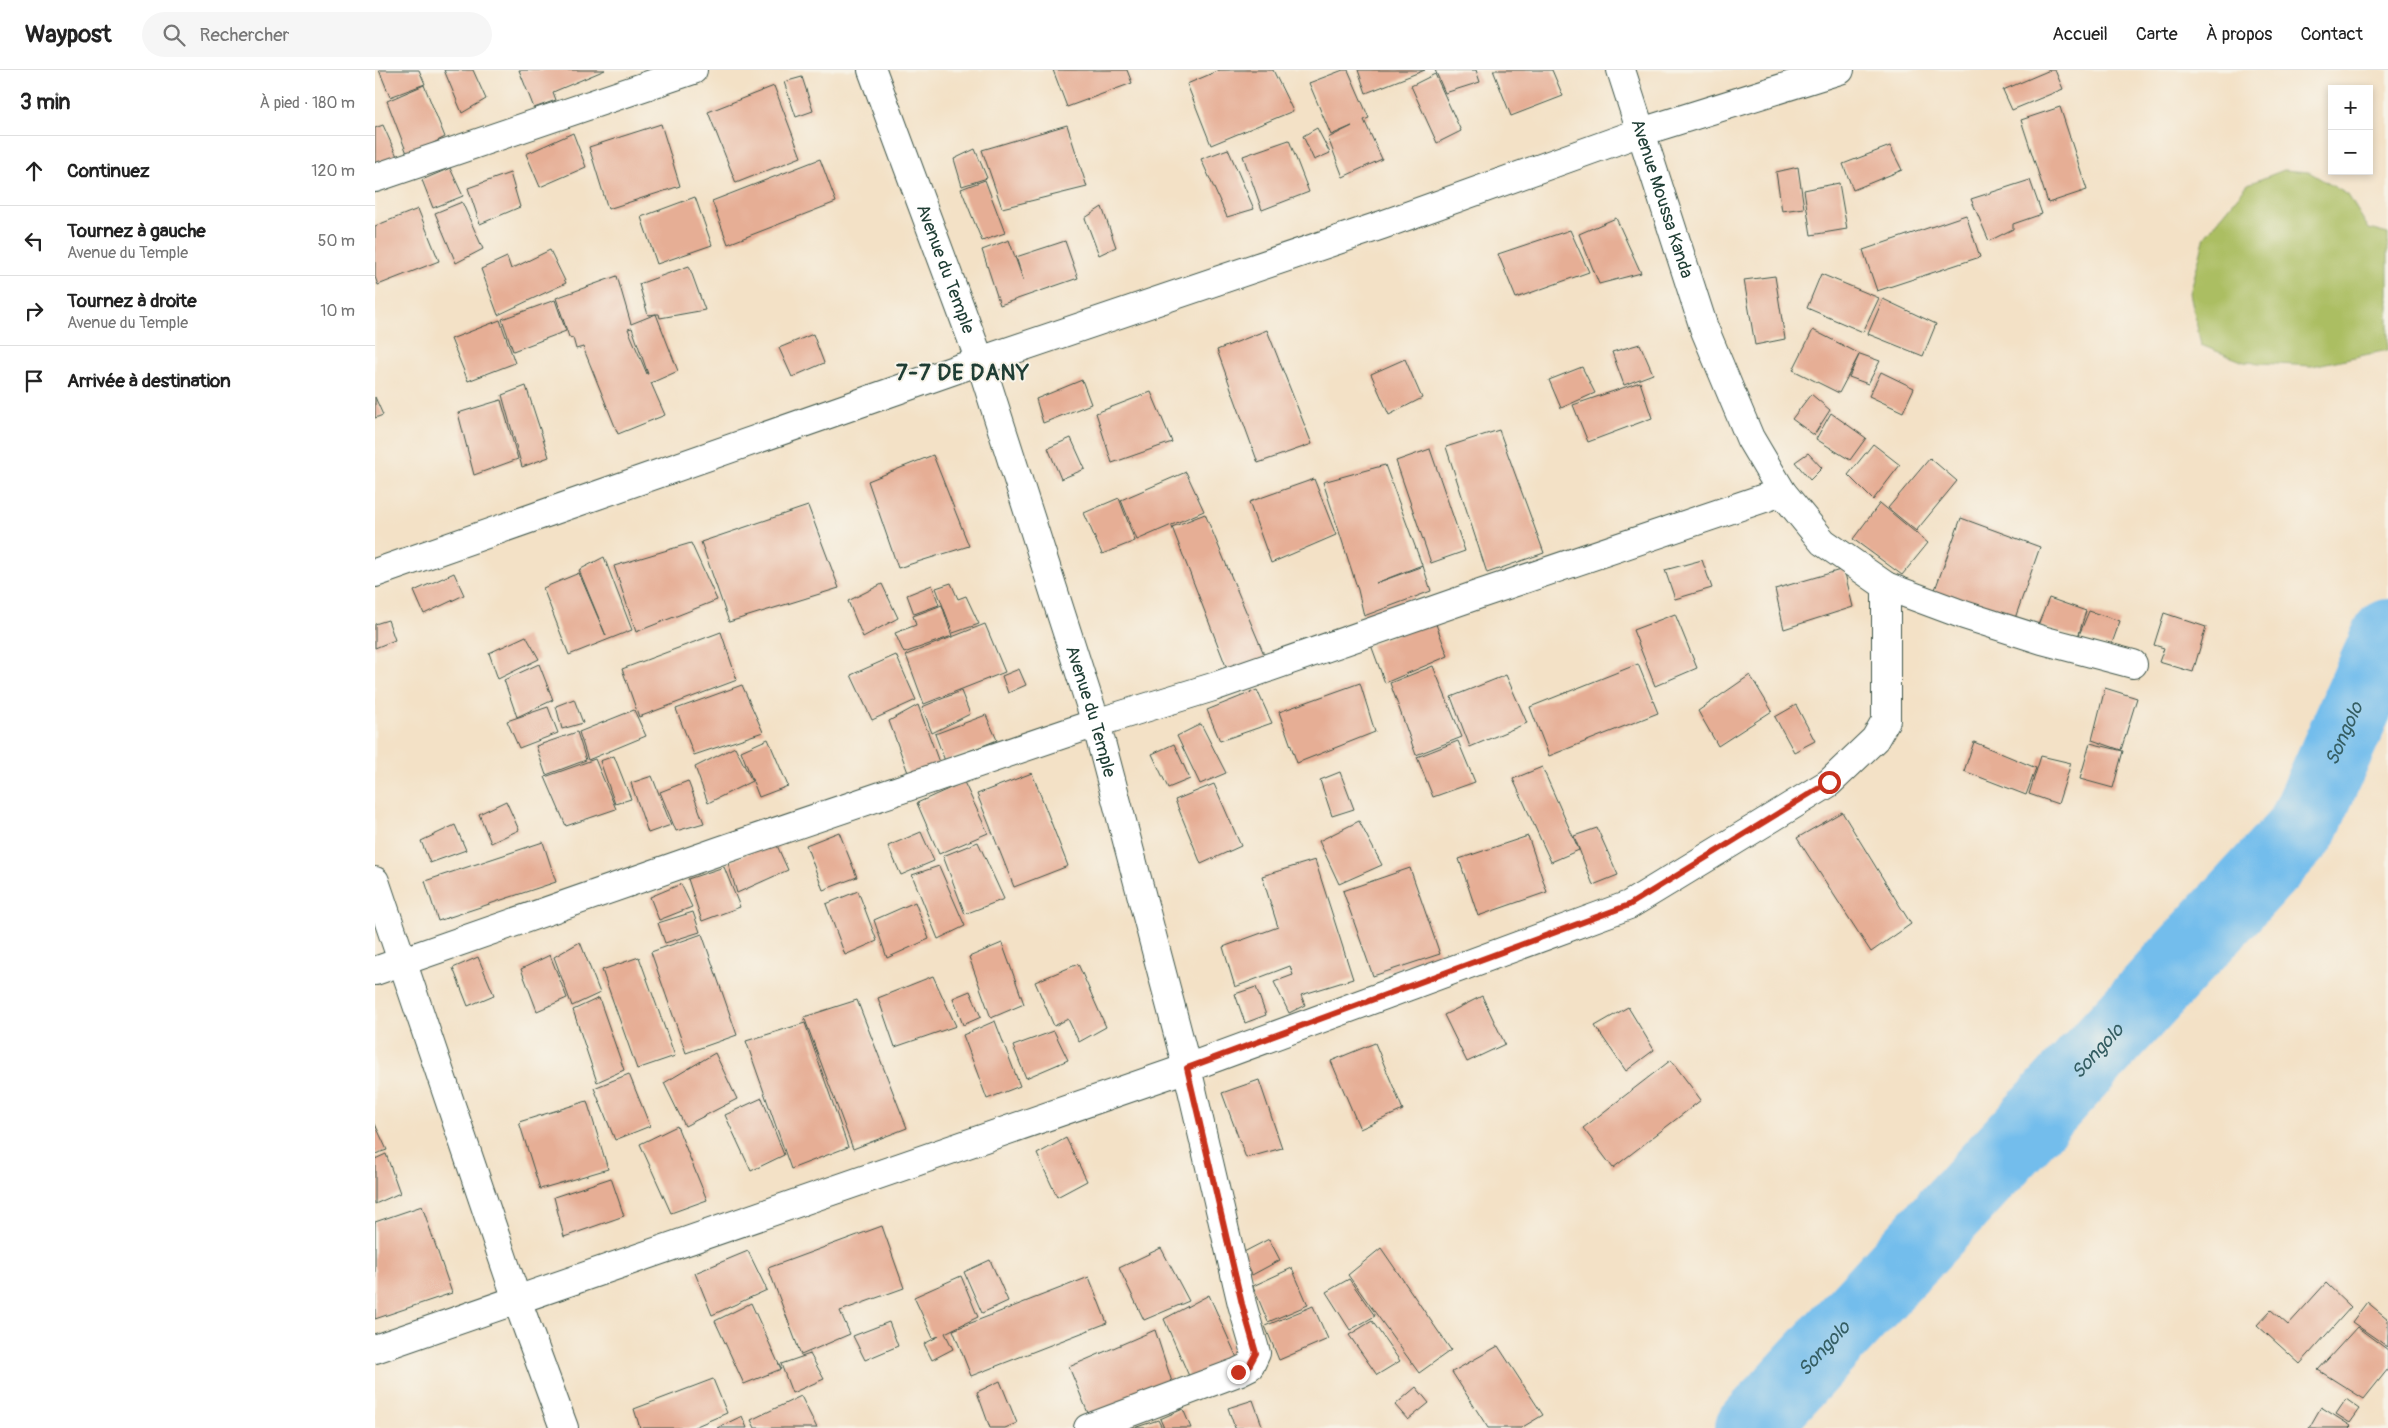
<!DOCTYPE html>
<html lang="fr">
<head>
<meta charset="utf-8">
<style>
	:root { --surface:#fff; --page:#f6f6f6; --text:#222; --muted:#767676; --line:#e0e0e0 }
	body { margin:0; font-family:Pangolin,sans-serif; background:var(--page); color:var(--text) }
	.controls { position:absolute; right:15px; top:15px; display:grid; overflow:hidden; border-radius:0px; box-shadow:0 2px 8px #0003 }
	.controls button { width:45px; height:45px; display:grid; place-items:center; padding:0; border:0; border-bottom:1px solid var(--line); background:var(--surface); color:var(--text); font:25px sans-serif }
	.stop { position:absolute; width:15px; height:15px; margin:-11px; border:4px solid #c8321e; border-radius:50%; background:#fff }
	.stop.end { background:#c8321e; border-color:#fff; box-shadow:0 1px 5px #0008 }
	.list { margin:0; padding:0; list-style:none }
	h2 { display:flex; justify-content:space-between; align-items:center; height:65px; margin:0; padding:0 20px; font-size:21px }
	h2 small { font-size:16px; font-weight:400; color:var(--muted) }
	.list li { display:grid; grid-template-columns:32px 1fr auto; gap:15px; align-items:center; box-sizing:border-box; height:70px; padding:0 20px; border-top:1px solid var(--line) }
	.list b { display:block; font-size:19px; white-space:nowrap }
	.list p { margin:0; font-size:16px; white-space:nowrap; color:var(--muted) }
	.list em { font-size:16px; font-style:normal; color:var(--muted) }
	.icon { flex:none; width:28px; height:28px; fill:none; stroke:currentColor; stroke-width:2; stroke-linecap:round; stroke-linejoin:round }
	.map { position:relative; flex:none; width:2013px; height:1358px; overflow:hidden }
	header { display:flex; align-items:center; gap:30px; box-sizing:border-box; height:70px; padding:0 25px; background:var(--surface); border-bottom:1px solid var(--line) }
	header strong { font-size:24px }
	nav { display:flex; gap:28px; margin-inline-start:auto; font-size:18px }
	.search { width:350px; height:45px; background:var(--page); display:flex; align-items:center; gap:12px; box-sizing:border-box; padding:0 18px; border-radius:28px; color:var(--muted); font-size:19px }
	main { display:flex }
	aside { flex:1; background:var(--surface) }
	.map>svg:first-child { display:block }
	.green { fill:#abbe62; stroke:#657e4b }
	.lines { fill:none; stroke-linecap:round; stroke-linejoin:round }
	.river { stroke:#73bdec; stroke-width:72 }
	.building { fill:#e6ae95; fill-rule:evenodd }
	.minor-casing { stroke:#3f564a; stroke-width:30 }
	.minor { stroke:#fff; stroke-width:28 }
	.route { stroke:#c8321e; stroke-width:6 }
	.labels { text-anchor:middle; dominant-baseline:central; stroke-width:4; stroke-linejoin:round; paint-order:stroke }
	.street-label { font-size:18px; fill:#1f3d34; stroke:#f7f3e8 }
	.water-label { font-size:19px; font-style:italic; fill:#345d62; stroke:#f7f3e8 }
	.district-label { font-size:22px; font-weight:bold; letter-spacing:1px; fill:#1f3d34; stroke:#f7f3e8 }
</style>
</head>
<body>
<header>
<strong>Waypost</strong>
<div class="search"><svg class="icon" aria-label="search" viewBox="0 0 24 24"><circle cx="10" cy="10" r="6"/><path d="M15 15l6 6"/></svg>Rechercher</div>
<nav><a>Accueil</a><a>Carte</a><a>À propos</a><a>Contact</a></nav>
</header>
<main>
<aside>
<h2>3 min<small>À pied · 180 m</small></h2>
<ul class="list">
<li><svg class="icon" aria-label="ahead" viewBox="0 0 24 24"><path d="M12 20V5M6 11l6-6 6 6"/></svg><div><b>Continuez</b></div><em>120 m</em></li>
<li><svg class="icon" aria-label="left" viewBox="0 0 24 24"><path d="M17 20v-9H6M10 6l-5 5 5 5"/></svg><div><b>Tournez à gauche</b><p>Avenue du Temple</p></div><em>50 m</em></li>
<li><svg class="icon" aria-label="right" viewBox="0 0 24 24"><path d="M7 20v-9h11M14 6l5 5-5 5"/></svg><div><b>Tournez à droite</b><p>Avenue du Temple</p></div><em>10 m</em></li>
<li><svg class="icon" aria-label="arrive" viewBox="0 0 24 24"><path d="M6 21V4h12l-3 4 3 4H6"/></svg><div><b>Arrivée à destination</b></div></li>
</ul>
</aside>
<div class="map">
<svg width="2013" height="1358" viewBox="0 0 2013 1358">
	<rect width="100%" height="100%" fill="#f7f3e8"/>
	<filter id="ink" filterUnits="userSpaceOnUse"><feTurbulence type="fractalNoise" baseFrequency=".02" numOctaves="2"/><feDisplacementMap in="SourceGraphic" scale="10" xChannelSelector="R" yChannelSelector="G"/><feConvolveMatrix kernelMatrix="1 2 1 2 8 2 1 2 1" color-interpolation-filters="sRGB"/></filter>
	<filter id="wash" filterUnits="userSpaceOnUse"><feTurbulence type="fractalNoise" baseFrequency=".0096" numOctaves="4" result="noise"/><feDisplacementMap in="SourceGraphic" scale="20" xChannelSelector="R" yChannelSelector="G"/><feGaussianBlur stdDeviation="1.12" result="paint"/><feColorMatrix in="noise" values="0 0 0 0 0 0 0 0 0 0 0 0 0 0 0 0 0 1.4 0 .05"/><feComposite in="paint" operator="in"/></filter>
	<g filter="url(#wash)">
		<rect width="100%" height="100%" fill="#f3e1c6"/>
		<path class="green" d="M 1909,100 L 1934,102 L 1973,125 L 1994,159 L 2013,164 L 2013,280 L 1937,296 L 1869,292 L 1826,275 L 1815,223 L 1830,166 L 1873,114 Z"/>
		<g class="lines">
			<path class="river" id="s1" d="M 1376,1358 L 1927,759 L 2013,565"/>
		</g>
		<g id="blocks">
			<path class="building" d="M 4,0 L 44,0 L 50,14 L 15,27 Z
				M 69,0 L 98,0 L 111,29 L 87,43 Z
				M 144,0 L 230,0 L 178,22 L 181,30 L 159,38 Z
				M 678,0 L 752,0 L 757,13 L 692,37 Z
				M 845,0 L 898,0 L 918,41 L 836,75 L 812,14 Z
				M 968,0 L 973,0 L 994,48 L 989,50 L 1007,89 L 968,107 L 953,68 L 977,56 L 956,65 L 934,13 Z
				M 983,0 L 1050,0 L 991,23 Z
				M 1060,0 L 1101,0 L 1105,12 L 1070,23 Z
				M 1118,0 L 1177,0 L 1188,26 L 1136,46 Z
				M 1675,0 L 1680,0 L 1688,19 L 1637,40 L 1628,20 Z
				M 1060,4 L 1086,61 L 1062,73 L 1036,16 Z
				M 427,7 L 438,41 L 421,47 L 409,12 Z
				M 49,15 L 70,67 L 33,86 L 12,31 Z
				M 399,16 L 426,87 L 361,113 L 333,42 Z
				M 1685,37 L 1712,120 L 1673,133 L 1646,50 Z
				M 286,54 L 305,116 L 233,139 L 214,77 Z
				M 8,55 L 25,93 L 0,103 L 0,58 Z
				M 692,55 L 712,117 L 627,138 L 607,80 Z
				M 942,58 L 955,83 L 939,90 L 928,66 Z
				M 198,63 L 211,97 L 165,117 L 151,84 Z
				M 914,70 L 934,122 L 887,140 L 868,86 Z
				M 1515,76 L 1527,100 L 1478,120 L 1468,94 Z
				M 600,79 L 612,108 L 587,116 L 579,89 Z
				M 853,79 L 879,139 L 852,147 L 826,89 Z
				M 445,89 L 461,132 L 353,174 L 337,131 Z
				M 1423,97 L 1429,138 L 1407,141 L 1401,102 Z
				M 75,98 L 88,126 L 58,138 L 47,110 Z
				M 135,103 L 145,137 L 105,154 L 93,118 Z
				M 610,110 L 630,163 L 607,171 L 586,119 Z
				M 1655,110 L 1667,144 L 1638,154 L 1638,159 L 1614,171 L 1596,129 Z
				M 1464,113 L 1472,159 L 1436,165 L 1429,120 Z
				M 320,127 L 337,175 L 282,194 L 266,147 Z
				M 87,132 L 108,179 L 81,193 L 60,143 Z
				M 727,137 L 741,177 L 724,185 L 710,148 Z
				M 43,139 L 64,191 L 3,215 L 0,207 L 0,156 Z
				M 1591,145 L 1605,187 L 1502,221 L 1488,180 Z
				M 1241,148 L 1266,203 L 1224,214 L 1204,164 Z
				M 1195,160 L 1214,202 L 1141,228 L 1123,184 Z
				M 634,170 L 649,212 L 641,187 L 690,171 L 703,208 L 625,235 L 607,180 Z
				M 175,180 L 191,213 L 123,245 L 106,199 L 132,187 L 136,199 Z
				M 314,196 L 330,240 L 285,248 L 284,244 L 281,244 L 303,301 L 276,313 L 290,345 L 243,364 L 208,277 L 201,279 L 198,268 L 194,267 L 181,228 L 242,206 L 256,254 L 281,244 L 273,245 L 264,214 ZM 257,258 L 273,304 L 272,304 L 253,259 Z
				M 1446,204 L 1504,228 L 1488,262 L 1432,238 Z
				M 1400,206 L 1410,269 L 1380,275 L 1369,210 Z
				M 1508,229 L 1561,254 L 1548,286 L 1493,264 Z
				M 180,230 L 191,261 L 138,281 L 127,249 Z
				M 125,250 L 140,293 L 93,311 L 76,269 Z
				M 892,260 L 937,374 L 883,393 L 842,280 Z
				M 1438,260 L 1485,284 L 1505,291 L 1493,314 L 1474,307 L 1484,285 L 1464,323 L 1418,300 Z
				M 438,264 L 449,293 L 417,307 L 404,278 Z
				M 1265,274 L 1278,304 L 1249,315 L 1237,282 Z
				M 1030,289 L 1047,328 L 1014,345 L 996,304 Z
				M 1207,297 L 1220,323 L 1186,338 L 1174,310 Z
				M 1506,302 L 1539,318 L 1528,342 L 1494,326 Z
				M 707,310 L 716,334 L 668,353 L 661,329 Z
				M 1265,312 L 1277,348 L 1213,372 L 1198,335 Z
				M 151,316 L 174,387 L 147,397 L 127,325 Z
				M 776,322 L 797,372 L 737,393 L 721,343 Z
				M 1436,324 L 1455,340 L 1439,365 L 1417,349 Z
				M 0,327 L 8,345 L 0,348 Z
				M 126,330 L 143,389 L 99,405 L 83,343 Z
				M 1456,343 L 1491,368 L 1475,390 L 1441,369 Z
				M 1124,360 L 1169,483 L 1112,503 L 1071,377 Z
				M 696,368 L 710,399 L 686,409 L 673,378 Z
				M 1498,374 L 1525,395 L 1498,430 L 1473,405 Z
				M 1055,379 L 1090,481 L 1056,493 L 1021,391 Z
				M 1433,383 L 1447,398 L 1435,410 L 1420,392 Z
				M 558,385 L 594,476 L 523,498 L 493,411 Z
				M 1555,388 L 1582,411 L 1541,461 L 1513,438 Z
				M 1010,395 L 1047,495 L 1001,513 L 1048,496 L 1056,521 L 989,546 L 983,520 L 948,412 Z
				M 811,402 L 829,441 L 762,470 L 746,430 Z
				M 939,409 L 961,465 L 896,493 L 874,432 Z
				M 744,428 L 760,471 L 727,484 L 709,443 Z
				M 1505,433 L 1553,473 L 1527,505 L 1478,469 Z
				M 433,436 L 464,518 L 354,552 L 326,472 Z
				M 830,444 L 891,589 L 854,604 L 797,457 Z
				M 1586,448 L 1665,477 L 1638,554 L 1558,525 Z
				M 316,473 L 342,530 L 261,562 L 239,496 Z
				M 229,487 L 257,560 L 194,585 L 168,518 L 204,503 L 231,566 L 204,500 Z
				M 1327,490 L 1337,518 L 1300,529 L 1290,500 Z
				M 1469,499 L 1478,537 L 1409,559 L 1400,519 Z
				M 79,503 L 89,525 L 49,544 L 39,521 Z
				M 576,513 L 583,529 L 591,526 L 604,554 L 578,563 L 561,518 Z
				M 507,514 L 523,548 L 488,567 L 473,531 Z
				M 557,515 L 564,535 L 539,544 L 532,525 Z
				M 1674,528 L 1711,541 L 1703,567 L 1663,555 Z
				M 567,535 L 577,566 L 529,583 L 520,563 L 541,555 L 538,546 Z
				M 1714,541 L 1745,551 L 1736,576 L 1704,565 Z
				M 1789,543 L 1831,557 L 1818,602 L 1784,592 L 1789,578 L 1779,575 Z
				M 1300,544 L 1322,598 L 1280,616 L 1258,560 Z
				M 1059,549 L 1073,586 L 1010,613 L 996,575 Z
				M 13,550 L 20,570 L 0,578 L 0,554 Z
				M 610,554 L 630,602 L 549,634 L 531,585 Z
				M 346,562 L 362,610 L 264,647 L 247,599 Z
				M 151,566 L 164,589 L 123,609 L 114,583 Z
				M 521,585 L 541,630 L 497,650 L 476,605 Z
				M 164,594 L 178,630 L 142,647 L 129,610 Z
				M 1263,594 L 1283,643 L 1174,686 L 1155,637 Z
				M 1058,596 L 1087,667 L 1041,685 L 1015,613 Z
				M 644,599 L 651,615 L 633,623 L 627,606 Z
				M 1131,605 L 1152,653 L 1095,677 L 1076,627 Z
				M 1375,605 L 1397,641 L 1343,676 L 1323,641 Z
				M 985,613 L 1000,662 L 922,693 L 904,642 Z
				M 367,615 L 388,662 L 319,685 L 301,639 Z
				M 1730,618 L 1762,628 L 1746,680 L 1717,670 Z
				M 882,620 L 897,653 L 845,671 L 832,640 Z
				M 586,621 L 595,644 L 557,663 L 547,637 Z
				M 199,629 L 208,653 L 187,659 L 181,636 Z
				M 543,635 L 565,695 L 535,708 L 514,651 Z
				M 1421,635 L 1440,671 L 1419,682 L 1400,647 Z
				M 173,637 L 183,663 L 144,678 L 132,651 Z
				M 259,640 L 271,666 L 213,690 L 204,662 Z
				M 611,645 L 622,670 L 570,691 L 560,664 Z
				M 826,654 L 851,703 L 825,714 L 802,666 Z
				M 202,662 L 211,690 L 171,705 L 161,676 Z
				M 393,669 L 413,716 L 384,727 L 366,681 Z
				M 1083,671 L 1100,712 L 1058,727 L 1042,687 Z
				M 1599,672 L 1661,698 L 1651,725 L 1589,701 Z
				M 1715,673 L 1748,681 L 1738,718 L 1705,709 Z
				M 799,674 L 815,709 L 793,718 L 777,684 Z
				M 360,677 L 377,711 L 333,733 L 320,697 Z
				M 239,686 L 256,729 L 240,734 L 225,691 Z
				M 1666,686 L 1696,693 L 1683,734 L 1654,724 Z
				M 220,689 L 241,739 L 191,756 L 170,707 Z
				M 1167,697 L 1204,780 L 1176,792 L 1138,709 Z
				M 965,702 L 979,739 L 957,746 L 945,710 Z
				M 657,703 L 693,796 L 639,817 L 602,724 Z
				M 277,706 L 296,755 L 273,763 L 256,713 Z
				M 313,711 L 329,753 L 301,761 L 285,722 Z
				M 589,712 L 613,763 L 564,784 L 542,733 Z
				M 839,714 L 866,776 L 826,794 L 800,730 Z
				M 131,731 L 144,760 L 116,773 L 104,744 Z
				M 1467,742 L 1536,854 L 1496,882 L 1422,768 Z
				M 984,751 L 1007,795 L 964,814 L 944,771 Z
				M 80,755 L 91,780 L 55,793 L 46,771 Z
				M 1222,758 L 1243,805 L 1218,815 L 1199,766 Z
				M 464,762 L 482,807 L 448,820 L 431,775 Z
				M 546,762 L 559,791 L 526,805 L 513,776 Z
				M 1153,766 L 1172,822 L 1103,846 L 1084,789 Z
				M 400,771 L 413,800 L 362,823 L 353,793 Z
				M 168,772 L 181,812 L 63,851 L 50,811 Z
				M 603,772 L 629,829 L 590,844 L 568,786 Z
				M 940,790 L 978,909 L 926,925 L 930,935 L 914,943 L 899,912 L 918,905 L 915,896 L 860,917 L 848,877 L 903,857 L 887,806 Z
				M 564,796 L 590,856 L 563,869 L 537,805 Z
				M 349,797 L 365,837 L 327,851 L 313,809 Z
				M 1035,798 L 1065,884 L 998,906 L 968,821 Z
				M 306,814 L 317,837 L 284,850 L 275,827 Z
				M 483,821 L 502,871 L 470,885 L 451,834 Z
				M 540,832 L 554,869 L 512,888 L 499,850 Z
				M 318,842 L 325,862 L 290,873 L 283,853 Z
				M 327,864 L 362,965 L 311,983 L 276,882 Z
				M 205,872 L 225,923 L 197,936 L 179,887 Z
				M 627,873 L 649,934 L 616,948 L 594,887 Z
				M 175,885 L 192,928 L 162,941 L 146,899 Z
				M 103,887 L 119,925 L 93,936 L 78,898 Z
				M 264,887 L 300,986 L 262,999 L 227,900 Z
				M 703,894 L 731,957 L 704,972 L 693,949 L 679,956 L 660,912 Z
				M 558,906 L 581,956 L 520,977 L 503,928 Z
				M 881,917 L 891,945 L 870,953 L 860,924 Z
				M 595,921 L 606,947 L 588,955 L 578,928 Z
				M 1107,926 L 1130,974 L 1092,992 L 1069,945 Z
				M 224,928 L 249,1000 L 222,1012 L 198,940 Z
				M 482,930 L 532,1058 L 478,1079 L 429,947 Z
				M 1253,937 L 1279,980 L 1251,1001 L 1220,956 Z
				M 620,951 L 645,1016 L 612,1029 L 588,965 Z
				M 430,953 L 473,1077 L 416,1099 L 371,971 Z
				M 679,961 L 693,990 L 651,1008 L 638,976 Z
				M 1000,973 L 1028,1040 L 985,1059 L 956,991 Z
				M 340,983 L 362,1029 L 310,1056 L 289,1013 Z
				M 1296,990 L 1326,1030 L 1238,1098 L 1208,1058 Z
				M 254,1004 L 275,1056 L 240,1070 L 219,1018 Z
				M 884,1010 L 907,1078 L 871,1088 L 847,1023 Z
				M 387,1028 L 409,1085 L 376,1101 L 350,1045 Z
				M 212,1031 L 233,1099 L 165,1119 L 144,1052 Z
				M 0,1054 L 12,1080 L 0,1084 Z
				M 302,1056 L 332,1130 L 296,1143 L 265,1074 Z
				M 691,1068 L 712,1111 L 682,1127 L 662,1084 Z
				M 11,1084 L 25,1123 L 0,1134 L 0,1089 Z
				M 236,1108 L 249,1146 L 189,1167 L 179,1127 Z
				M 47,1136 L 77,1223 L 0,1249 L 0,1152 Z
				M 507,1156 L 529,1218 L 465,1241 L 475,1264 L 426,1285 L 393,1198 Z
				M 894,1169 L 905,1190 L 877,1205 L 867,1183 Z
				M 786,1178 L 814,1231 L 769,1250 L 744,1198 Z
				M 1006,1178 L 1076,1280 L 1044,1303 L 973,1205 Z
				M 373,1181 L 392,1220 L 337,1245 L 320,1203 Z
				M 615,1190 L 633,1231 L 607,1243 L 589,1202 Z
				M 917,1198 L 933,1235 L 893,1252 L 878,1216 Z
				M 586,1206 L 603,1247 L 570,1263 L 578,1279 L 557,1290 L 549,1274 L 564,1266 L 558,1268 L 539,1227 Z
				M 714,1207 L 732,1253 L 596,1306 L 578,1260 Z
				M 974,1209 L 1000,1246 L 975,1260 L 951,1222 Z
				M 1951,1213 L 1976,1237 L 1925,1294 L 1882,1255 L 1896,1240 L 1913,1255 Z
				M 834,1225 L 863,1290 L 817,1313 L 789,1249 Z
				M 1992,1232 L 2013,1249 L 2013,1277 L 1977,1252 Z
				M 376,1233 L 406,1299 L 369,1314 L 340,1251 Z
				M 938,1236 L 953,1269 L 904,1290 L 890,1256 Z
				M 997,1251 L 1025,1291 L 1002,1305 L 974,1265 Z
				M 514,1252 L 523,1276 L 490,1290 L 478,1266 Z
				M 1982,1257 L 2013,1280 L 2013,1299 L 1989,1329 L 1943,1300 Z
				M 780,1260 L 797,1312 L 715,1348 L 694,1297 Z
				M 1123,1276 L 1168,1345 L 1146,1358 L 1113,1358 L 1077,1302 Z
				M 435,1284 L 449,1309 L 417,1323 L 406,1294 Z
				M 338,1309 L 352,1343 L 317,1358 L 265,1358 L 259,1339 Z
				M 625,1311 L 642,1353 L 630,1358 L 615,1358 L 602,1322 Z
				M 1041,1317 L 1054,1333 L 1033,1350 L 1020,1335 Z
				M 426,1326 L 442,1358 L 380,1358 L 376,1350 Z
				M 1971,1329 L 1985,1339 L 1975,1353 L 1961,1344 Z
				M 878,1330 L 888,1358 L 860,1358 L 853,1338 Z
				M 1946,1337 L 1976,1356 L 1974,1358 L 1934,1358 Z
				M 808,1339 L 816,1358 L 789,1358 L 785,1349 Z
				M 367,1346 L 372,1358 L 342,1358 Z
				M 783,1350 L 787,1358 L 759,1358 Z"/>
		</g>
	</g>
	<g filter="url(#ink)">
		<use href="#blocks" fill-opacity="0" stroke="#3f564a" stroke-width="1"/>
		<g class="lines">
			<g class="minor-casing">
				<g id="minor">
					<path id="s2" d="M 497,0 L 605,291 L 721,653 L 812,998 L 867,1234 L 881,1283 L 875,1296 L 863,1302 L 713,1358"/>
					<path id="s3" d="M 1246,0 L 1329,258 L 1375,368 L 1407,422 L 1448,472 L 1511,516 L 1589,545 L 1667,570 L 1758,594"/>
					<path d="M 0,108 L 318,0"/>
					<path d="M 0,503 L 605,291 L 1007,155 L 1266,62 L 1465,0"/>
					<path d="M 0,811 L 142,1230 L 189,1358"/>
					<path d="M 0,901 L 347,780 L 721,653 L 838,617 L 1105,524 L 1407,422"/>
					<path d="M 0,1279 L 812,998 L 1254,835 L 1454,713 L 1500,669 L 1511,650 L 1511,516"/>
				</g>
			</g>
			<use href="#minor" class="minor"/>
		</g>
	</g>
	<g class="lines" filter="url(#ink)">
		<path class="route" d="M 863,1302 L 874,1296 L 881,1283 L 867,1234 L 812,998 L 1254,835 L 1454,712"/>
	</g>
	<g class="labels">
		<g class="street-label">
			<text stroke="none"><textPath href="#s3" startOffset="135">Avenue Moussa Kanda</textPath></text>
			<text stroke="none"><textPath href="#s2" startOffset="212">Avenue du Temple</textPath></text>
			<text stroke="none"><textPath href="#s2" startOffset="678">Avenue du Temple</textPath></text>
		</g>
		<g class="water-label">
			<text stroke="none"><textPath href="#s1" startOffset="918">Songolo</textPath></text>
			<text stroke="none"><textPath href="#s1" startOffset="512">Songolo</textPath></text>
			<text stroke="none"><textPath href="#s1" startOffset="108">Songolo</textPath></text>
		</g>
		<g class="district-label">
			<text x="588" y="303">7-7 DE DANY</text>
		</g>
	</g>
</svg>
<div class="controls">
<button>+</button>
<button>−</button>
</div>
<div class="stop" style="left:1454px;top:712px"></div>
<div class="stop end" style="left:863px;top:1302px"></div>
</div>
</main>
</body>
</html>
